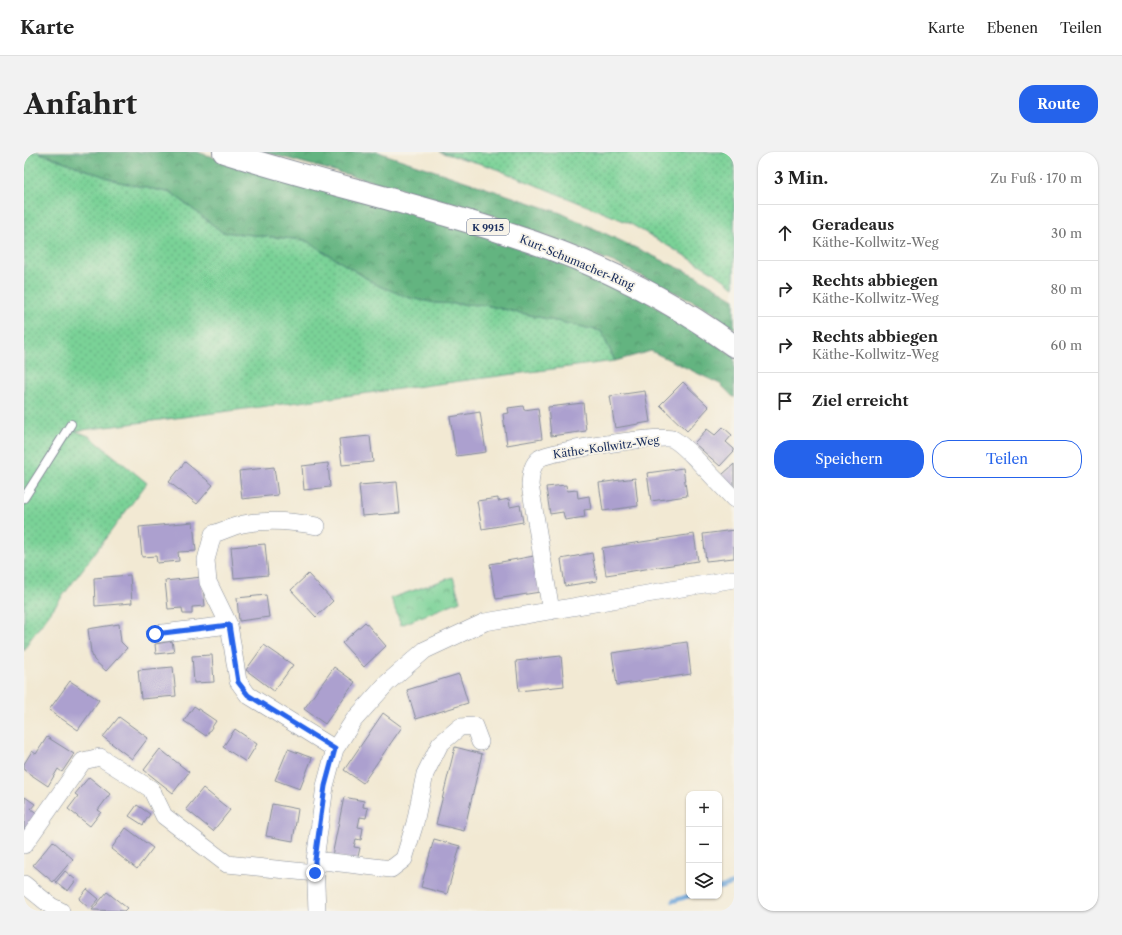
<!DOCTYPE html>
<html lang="de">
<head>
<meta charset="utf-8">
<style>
	:root { --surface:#fff; --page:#f2f2f2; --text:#222; --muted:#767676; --line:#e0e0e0; --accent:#2563eb }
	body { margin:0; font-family:"Libre Caslon Text",serif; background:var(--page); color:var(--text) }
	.controls { position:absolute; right:12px; bottom:12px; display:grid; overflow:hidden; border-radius:8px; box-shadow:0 1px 3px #0004 }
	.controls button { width:36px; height:36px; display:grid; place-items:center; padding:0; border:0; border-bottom:1px solid var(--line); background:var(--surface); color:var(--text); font:20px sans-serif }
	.stop { position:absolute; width:12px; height:12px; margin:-9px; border:3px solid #2563eb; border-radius:50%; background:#fff }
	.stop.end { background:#2563eb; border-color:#fff; box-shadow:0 1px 4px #0008 }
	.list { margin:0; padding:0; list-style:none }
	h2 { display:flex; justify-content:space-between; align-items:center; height:52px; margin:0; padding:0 16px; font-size:17px }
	h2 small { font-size:13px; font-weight:400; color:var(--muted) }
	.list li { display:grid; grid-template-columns:26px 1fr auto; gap:12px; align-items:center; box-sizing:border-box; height:56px; padding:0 16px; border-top:1px solid var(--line) }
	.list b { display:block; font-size:15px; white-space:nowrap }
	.list p { margin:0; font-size:13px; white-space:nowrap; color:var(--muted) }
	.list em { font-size:13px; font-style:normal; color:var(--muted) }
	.actions { display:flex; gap:8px; padding:12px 16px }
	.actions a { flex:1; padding:9px 0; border:1px solid var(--accent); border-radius:16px; text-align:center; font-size:14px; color:var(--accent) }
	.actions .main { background:var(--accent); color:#fff }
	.icon { flex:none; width:22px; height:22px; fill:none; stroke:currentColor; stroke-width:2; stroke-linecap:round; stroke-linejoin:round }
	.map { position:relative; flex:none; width:710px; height:759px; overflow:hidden; border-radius:16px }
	header { display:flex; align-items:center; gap:24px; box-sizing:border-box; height:56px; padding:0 20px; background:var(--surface); border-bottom:1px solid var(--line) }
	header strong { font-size:19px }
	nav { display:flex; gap:22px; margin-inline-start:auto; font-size:14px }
	.intro { display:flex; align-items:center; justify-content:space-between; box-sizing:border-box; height:96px; padding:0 24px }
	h1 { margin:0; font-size:28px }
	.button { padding:10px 18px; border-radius:16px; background:var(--accent); color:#fff; font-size:14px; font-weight:700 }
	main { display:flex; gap:24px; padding:0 24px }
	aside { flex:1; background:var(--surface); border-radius:16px; box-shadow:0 1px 3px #0004 }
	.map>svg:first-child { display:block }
	.grass { fill:url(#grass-dots); stroke:#4a807a }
	.forest { fill:url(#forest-crowns); stroke:#3f726f }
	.park { fill:url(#park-crowns); stroke:#4a807a }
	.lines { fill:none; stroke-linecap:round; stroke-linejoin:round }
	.stream { stroke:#69a3d9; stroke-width:4.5 }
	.building { fill:#aca0cf }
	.service-casing { stroke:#868c98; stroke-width:10 }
	.minor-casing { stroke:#868c98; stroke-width:18 }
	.primary-casing { stroke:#868c98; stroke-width:24 }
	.service { stroke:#fff; stroke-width:8 }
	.minor { stroke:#fff; stroke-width:17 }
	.primary { stroke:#fff; stroke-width:22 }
	.route { stroke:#2563eb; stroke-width:5 }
	.labels { text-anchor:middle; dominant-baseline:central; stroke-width:3.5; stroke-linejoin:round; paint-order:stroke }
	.shield { fill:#f7f3e8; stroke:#5d6a87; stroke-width:1 }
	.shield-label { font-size:10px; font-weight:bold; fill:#1b2f5e }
	.street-label { font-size:11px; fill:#1b2f5e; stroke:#f7f3e8 }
</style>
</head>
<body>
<header>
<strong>Karte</strong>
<nav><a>Karte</a><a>Ebenen</a><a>Teilen</a></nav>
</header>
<div class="intro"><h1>Anfahrt</h1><a class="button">Route</a></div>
<main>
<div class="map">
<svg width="710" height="759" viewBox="0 0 710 759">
	<defs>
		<pattern id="grass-dots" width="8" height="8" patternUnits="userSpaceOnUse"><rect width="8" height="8" fill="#7ad297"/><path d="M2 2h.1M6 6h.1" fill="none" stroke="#63ab7e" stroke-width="1.8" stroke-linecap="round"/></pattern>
		<pattern id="forest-crowns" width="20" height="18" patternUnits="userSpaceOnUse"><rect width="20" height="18" fill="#63b480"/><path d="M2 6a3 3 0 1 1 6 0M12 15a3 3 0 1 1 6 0" fill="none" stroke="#51936c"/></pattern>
		<pattern id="park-crowns" width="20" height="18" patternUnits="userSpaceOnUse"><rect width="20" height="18" fill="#7ad297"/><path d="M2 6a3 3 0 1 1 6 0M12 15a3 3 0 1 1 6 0" fill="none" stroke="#63ab7e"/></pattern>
	</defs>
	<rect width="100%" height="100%" fill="#f7f3e8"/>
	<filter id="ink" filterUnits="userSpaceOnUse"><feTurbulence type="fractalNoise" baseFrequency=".025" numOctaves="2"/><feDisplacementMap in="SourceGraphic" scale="8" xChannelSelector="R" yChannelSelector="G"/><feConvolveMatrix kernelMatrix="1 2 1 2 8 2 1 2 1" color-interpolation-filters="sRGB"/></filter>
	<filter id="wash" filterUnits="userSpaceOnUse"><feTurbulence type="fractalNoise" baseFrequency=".012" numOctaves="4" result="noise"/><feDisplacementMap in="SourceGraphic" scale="16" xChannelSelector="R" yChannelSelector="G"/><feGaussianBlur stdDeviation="0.9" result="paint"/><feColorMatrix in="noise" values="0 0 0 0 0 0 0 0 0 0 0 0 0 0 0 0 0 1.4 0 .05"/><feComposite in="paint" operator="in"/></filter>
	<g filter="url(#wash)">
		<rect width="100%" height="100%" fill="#f2e9d3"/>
		<path class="grass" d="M 0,0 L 14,0 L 95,30 L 148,41 L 198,80 L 281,88 L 355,134 L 411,151 L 461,153 L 577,179 L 591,209 L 51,279 L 65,284 L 123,331 L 5,489 L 0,499 Z
			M 415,0 L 710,0 L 710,135 L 692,122 L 605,71 L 465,14 Z"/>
		<path class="forest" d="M 14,0 L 173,0 L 239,21 L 437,75 L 537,109 L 615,144 L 710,204 L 710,246 L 696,232 L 627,199 L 591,209 L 577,179 L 461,153 L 411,151 L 386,146 L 355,134 L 281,88 L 198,80 L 148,41 L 95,30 Z
			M 239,0 L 354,0 L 537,61 L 672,124 L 710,147 L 710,177 L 684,157 L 589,110 L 455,58 Z"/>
		<path class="park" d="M 429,425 L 436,449 L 377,473 L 367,446 Z"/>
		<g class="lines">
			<path class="stream" d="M 695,736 L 710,731
				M 649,749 L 665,744"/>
		</g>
		<g id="blocks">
			<path class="building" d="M 659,230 L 685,255 L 663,279 L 636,253 Z
				M 621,239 L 626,270 L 591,276 L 586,244 Z
				M 559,251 L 562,279 L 527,284 L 524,255 Z
				M 499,254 L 500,258 L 514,256 L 518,287 L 483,293 L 479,262 L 485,261 L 484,256 Z
				M 456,260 L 462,300 L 432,304 L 426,265 Z
				M 699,275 L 708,283 L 702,290 L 710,297 L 710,299 L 696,314 L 670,291 L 683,277 L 691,283 Z
				M 346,284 L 349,310 L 318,313 L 315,287 Z
				M 161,310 L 189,333 L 173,352 L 145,330 Z
				M 304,311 L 306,335 L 280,338 L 278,314 Z
				M 710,312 L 710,336 L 698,323 Z
				M 250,315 L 254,343 L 218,347 L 215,319 Z
				M 659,316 L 663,344 L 627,349 L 623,321 Z
				M 611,326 L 614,354 L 579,359 L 575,331 Z
				M 373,330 L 376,361 L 338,364 L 335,333 Z
				M 542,333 L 543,339 L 553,338 L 554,346 L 565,344 L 567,357 L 560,358 L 561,365 L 541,368 L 539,360 L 526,362 L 522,335 Z
				M 474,346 L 474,349 L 485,347 L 486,355 L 496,353 L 499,370 L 458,377 L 453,349 Z
				M 169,370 L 172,399 L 154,400 L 155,409 L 133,411 L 132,404 L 118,405 L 115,375 Z
				M 710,378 L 710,406 L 682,409 L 679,382 Z
				M 670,382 L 674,409 L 582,423 L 578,396 Z
				M 241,392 L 244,423 L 210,426 L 207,395 Z
				M 568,401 L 573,429 L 541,434 L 537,407 Z
				M 510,404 L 516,440 L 472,447 L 466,412 Z
				M 284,422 L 309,449 L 292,465 L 267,438 Z
				M 106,423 L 108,451 L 71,454 L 70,426 Z
				M 178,425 L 181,454 L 168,455 L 168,462 L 159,462 L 158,456 L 144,457 L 141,429 Z
				M 242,443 L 245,465 L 215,469 L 213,446 Z
				M 341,470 L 362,494 L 340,515 L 318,491 Z
				M 95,472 L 97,490 L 103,496 L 82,519 L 70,508 L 67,500 L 64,477 Z
				M 148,489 L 150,500 L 132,502 L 131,492 Z
				M 663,490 L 667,522 L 593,533 L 588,501 Z
				M 240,493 L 269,513 L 250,539 L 222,518 Z
				M 188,503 L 190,530 L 170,531 L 168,504 Z
				M 537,504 L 540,534 L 495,539 L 492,509 Z
				M 149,515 L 152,544 L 117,547 L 114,518 Z
				M 310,515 L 331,530 L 301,572 L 280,557 Z
				M 435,522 L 444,551 L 392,567 L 383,538 Z
				M 46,529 L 75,548 L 54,578 L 25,558 Z
				M 170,554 L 192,569 L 182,584 L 160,569 Z
				M 359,561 L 378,575 L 339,631 L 320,618 Z
				M 95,565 L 124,586 L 108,607 L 79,585 Z
				M 211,577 L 233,592 L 222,610 L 199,595 Z
				M 23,585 L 50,602 L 38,620 L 34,617 L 24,634 L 0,618 L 0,612 L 8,599 L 12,602 Z
				M 431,595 L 458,602 L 440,679 L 412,672 Z
				M 136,597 L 165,620 L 149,641 L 120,618 Z
				M 264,597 L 288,606 L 276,637 L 251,628 Z
				M 65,625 L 86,642 L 74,658 L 77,660 L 66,674 L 44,657 L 54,644 L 51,642 Z
				M 179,636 L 206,658 L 189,679 L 162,657 Z
				M 1,645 L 11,652 L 7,657 L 13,661 L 0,680 Z
				M 320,645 L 340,649 L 339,655 L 344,656 L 342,666 L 336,665 L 334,675 L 339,676 L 337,688 L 332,687 L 330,695 L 336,696 L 333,709 L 308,704 Z
				M 248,652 L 274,657 L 269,689 L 242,684 Z
				M 113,653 L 126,662 L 119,673 L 105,664 Z
				M 102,676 L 129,696 L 113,717 L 87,697 Z
				M 410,687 L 436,694 L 423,742 L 397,735 Z
				M 29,689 L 49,707 L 29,730 L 9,713 Z
				M 41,719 L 52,728 L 44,739 L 32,730 Z
				M 63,737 L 75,747 L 66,757 L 55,747 Z
				M 83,740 L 103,756 L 100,759 L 68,758 Z"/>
		</g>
	</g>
	<g filter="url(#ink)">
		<use href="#blocks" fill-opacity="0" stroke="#868c98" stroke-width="1"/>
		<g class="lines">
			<g class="service-casing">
				<path id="service" d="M 0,346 L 47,272"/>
			</g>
			<g class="minor-casing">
				<path id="minor" d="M 293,374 C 268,369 244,367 219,372 C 209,374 199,379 189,382 L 182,408 L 184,430 L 205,473 L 214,529 L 224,543 L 311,597
					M 527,459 L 506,333 C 507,323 507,313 516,306 C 528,299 638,282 649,287 C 658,292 667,302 674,309 C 686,322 698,334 710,347
					M 131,482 L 205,473
					M 0,693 L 59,609 L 76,605 L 127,637 L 140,664 L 203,712 L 291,721
					M 291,708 L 367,717 L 380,707 L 391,671 L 401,622 L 416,592 L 436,575 L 450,574 L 456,590
					M 0,732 L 27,754 L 37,759
					M 293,759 L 291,708 L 301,634 L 311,597 L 330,568 L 363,531 L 401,498 L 461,470 L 710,427"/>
			</g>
			<g class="primary-casing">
				<path id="primary" d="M 200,0 C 294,30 390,51 484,82 C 564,107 642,144 710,194"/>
			</g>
			<use href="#service" class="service"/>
			<use href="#minor" class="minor"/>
			<use href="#primary" class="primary"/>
		</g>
	</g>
	<g class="lines" filter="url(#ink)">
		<path class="route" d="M 131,482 L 205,473 L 214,530 L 224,543 L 311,597 L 301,634 L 291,708 L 291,721"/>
	</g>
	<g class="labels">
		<rect class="shield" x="443" y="67" width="42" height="16" rx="3"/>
		<g class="shield-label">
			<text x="464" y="75">K 9915</text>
		</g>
		<g class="street-label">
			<text transform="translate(553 110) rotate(23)">Kurt-Schumacher-Ring</text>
			<text transform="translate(582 295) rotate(-8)">Käthe-Kollwitz-Weg</text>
		</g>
	</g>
</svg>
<div class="controls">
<button>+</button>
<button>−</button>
<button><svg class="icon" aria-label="layers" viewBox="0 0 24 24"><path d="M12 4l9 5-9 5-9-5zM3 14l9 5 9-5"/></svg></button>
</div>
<div class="stop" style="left:131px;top:482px"></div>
<div class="stop end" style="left:291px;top:721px"></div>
</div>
<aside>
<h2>3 Min.<small>Zu Fuß · 170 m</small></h2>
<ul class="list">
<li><svg class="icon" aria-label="ahead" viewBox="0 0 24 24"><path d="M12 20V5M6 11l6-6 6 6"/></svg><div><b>Geradeaus</b><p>Käthe-Kollwitz-Weg</p></div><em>30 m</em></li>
<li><svg class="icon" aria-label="right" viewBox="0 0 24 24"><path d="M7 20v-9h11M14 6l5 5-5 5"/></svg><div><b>Rechts abbiegen</b><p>Käthe-Kollwitz-Weg</p></div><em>80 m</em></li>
<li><svg class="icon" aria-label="right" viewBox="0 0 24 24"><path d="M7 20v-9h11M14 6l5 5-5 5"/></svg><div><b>Rechts abbiegen</b><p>Käthe-Kollwitz-Weg</p></div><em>60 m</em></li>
<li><svg class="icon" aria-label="arrive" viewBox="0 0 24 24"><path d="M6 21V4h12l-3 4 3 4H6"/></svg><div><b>Ziel erreicht</b></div></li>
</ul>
<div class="actions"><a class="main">Speichern</a><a>Teilen</a></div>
</aside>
</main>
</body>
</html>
